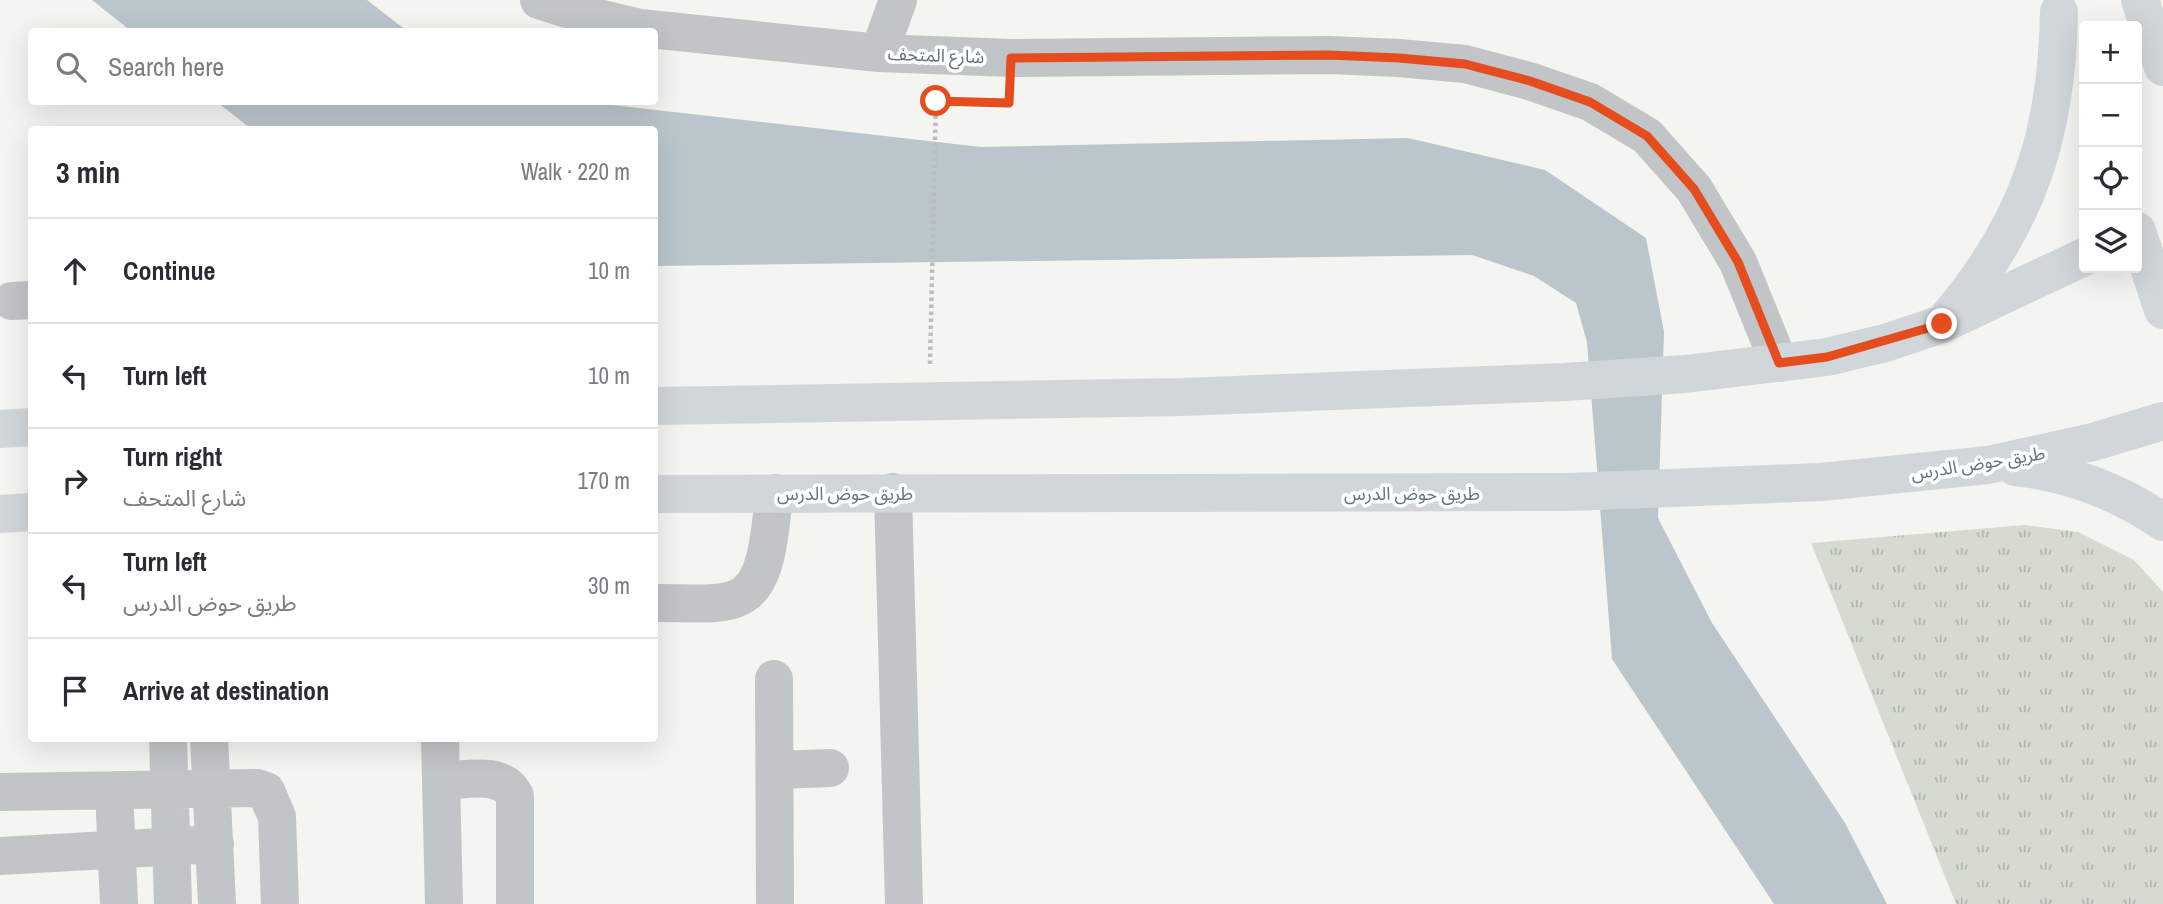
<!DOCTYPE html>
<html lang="en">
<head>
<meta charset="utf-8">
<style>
	:root { --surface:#fff; --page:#f2f2f3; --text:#2b2b33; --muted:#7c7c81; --line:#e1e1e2 }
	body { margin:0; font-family:"Archivo Narrow","Noto Sans Arabic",sans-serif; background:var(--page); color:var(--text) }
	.controls { position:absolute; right:21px; top:21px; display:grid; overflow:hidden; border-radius:7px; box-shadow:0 7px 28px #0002 }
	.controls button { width:63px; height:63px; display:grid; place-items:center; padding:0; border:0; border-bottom:2px solid var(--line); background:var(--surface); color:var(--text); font:35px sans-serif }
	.stop { position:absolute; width:21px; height:21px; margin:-16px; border:5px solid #e54c1e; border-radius:50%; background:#fff }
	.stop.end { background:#e54c1e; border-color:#fff; box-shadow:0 2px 7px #0008 }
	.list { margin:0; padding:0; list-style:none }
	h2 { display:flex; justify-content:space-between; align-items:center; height:91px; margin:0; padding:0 28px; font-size:30px }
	h2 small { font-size:23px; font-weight:400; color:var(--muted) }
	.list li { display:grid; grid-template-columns:46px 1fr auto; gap:21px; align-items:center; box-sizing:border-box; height:105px; padding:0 28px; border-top:2px solid var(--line) }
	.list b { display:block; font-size:26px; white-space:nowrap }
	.list p { margin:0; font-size:23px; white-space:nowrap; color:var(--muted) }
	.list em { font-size:23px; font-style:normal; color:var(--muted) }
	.icon { flex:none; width:38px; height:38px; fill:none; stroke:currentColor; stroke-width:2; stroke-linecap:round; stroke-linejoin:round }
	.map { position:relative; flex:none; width:2163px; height:904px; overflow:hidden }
	.search { position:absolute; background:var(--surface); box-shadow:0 7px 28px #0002; left:28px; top:28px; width:630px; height:77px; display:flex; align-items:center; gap:18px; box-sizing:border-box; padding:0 24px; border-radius:7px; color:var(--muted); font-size:26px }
	.panel { position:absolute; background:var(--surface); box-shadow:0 7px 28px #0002; left:28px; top:126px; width:630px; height:616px; border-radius:7px }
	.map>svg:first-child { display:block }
	.grass { fill:url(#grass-tufts) }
	.water { fill:#bac6cb }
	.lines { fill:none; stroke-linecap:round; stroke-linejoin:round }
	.path { stroke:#bbbdbf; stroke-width:4.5; stroke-dasharray:3.5 3.5; stroke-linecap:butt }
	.minor { stroke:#c1c5c8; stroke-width:38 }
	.major { stroke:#d1d6da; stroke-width:38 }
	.route { stroke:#e54c1e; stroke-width:9 }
	.labels { text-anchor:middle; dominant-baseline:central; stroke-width:7; stroke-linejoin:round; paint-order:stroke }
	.street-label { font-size:18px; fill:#627481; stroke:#fff }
</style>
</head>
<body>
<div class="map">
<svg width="2163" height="904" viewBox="0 0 2163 904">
	<defs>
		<pattern id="grass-tufts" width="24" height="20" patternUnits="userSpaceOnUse" patternTransform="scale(1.75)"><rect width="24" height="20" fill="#d5dbd1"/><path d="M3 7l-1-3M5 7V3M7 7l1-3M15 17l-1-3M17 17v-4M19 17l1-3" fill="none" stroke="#b0b6af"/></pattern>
	</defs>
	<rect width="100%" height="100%" fill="#f4f4f0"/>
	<path class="grass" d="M 2025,525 L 2078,532 L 2134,560 L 2163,592 L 2163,904 L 1956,904 L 1811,543 Z"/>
	<path class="water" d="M 92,0 L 367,0 L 407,31 L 131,31 Z
		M 217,102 L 586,102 L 981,147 L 1408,138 L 1545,170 L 1646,238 L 1664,332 L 1658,518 L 1712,623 L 1845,823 L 1887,904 L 1774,904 L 1612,659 L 1587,342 L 1576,303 L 1534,276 L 1472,255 L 655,266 L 654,130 L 251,129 Z"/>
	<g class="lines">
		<path class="path" d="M 930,364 L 936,101 L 1009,103 L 1009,94"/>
		<path class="minor" d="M 539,0 L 585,15 L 640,28 L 879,53 L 1011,58 L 1329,55 L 1399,58 L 1465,64 L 1529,81 L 1590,102 L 1647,136 L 1694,189 L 1738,262 L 1779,363
			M 879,53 L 898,0
			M 12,301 L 32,300
			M 893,492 L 904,904
			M 654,603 C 679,602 712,607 735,599 C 771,587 769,524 775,493
			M 774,679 L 775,904
			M 168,738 L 173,904
			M 209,738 L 217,904
			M 440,738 L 444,904
			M 775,770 L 830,768
			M 442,781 C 466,780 502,770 515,796 L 515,904
			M 114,790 L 119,904
			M 0,792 L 257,788 L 266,791 L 277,817 L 280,904
			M 0,856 L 215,844"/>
		<path class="major" d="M 2140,0 L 2163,67
			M 2137,231 L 2163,310
			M 1950,315 C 2029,221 2057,133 2059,12
			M 654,406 L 1183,397 L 1565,382 L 1685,374 L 1827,357 L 1885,343 L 1942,324 L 2084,257
			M 0,429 L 32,427
			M 2015,467 C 2067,472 2120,492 2163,522
			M 654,494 L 1571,492 L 1821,482 L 1988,465 L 2093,442 L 2163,421
			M 0,514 L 32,512"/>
	</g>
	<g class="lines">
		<path class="route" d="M 936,101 L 1009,103 L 1011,58 L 1329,55 L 1399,58 L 1465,64 L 1530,81 L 1590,102 L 1647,136 L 1694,189 L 1738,262 L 1779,363 L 1827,357 L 1942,324"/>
	</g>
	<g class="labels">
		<g class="street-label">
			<text transform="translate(936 55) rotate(2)">شارع المتحف</text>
			<text transform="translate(1978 463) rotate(-9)">طريق حوض الدرس</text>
			<text x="845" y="493">طريق حوض الدرس</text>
			<text x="1412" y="493">طريق حوض الدرس</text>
		</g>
	</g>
</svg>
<div class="controls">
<button>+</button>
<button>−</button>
<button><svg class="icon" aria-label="locate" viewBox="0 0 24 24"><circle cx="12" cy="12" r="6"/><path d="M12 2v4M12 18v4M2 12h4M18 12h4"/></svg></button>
<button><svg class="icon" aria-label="layers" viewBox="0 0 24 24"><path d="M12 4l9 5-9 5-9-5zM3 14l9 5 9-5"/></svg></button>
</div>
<div class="stop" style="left:936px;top:101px"></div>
<div class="stop end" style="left:1942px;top:324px"></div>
<div class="search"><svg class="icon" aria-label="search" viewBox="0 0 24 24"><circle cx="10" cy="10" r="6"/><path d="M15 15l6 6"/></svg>Search here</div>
<section class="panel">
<h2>3 min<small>Walk · 220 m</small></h2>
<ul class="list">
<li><svg class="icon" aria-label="ahead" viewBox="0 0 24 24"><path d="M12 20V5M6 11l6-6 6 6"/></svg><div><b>Continue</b></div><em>10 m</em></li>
<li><svg class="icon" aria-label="left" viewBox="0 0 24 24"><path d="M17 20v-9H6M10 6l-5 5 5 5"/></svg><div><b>Turn left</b></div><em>10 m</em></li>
<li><svg class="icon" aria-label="right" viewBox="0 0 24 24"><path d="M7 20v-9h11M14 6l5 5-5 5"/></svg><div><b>Turn right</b><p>شارع المتحف</p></div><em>170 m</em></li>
<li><svg class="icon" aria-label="left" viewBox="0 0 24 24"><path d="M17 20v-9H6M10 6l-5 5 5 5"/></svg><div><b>Turn left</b><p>طريق حوض الدرس</p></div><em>30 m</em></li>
<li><svg class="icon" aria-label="arrive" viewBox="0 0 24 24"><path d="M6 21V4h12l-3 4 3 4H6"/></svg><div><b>Arrive at destination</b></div></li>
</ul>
</section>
</div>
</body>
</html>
